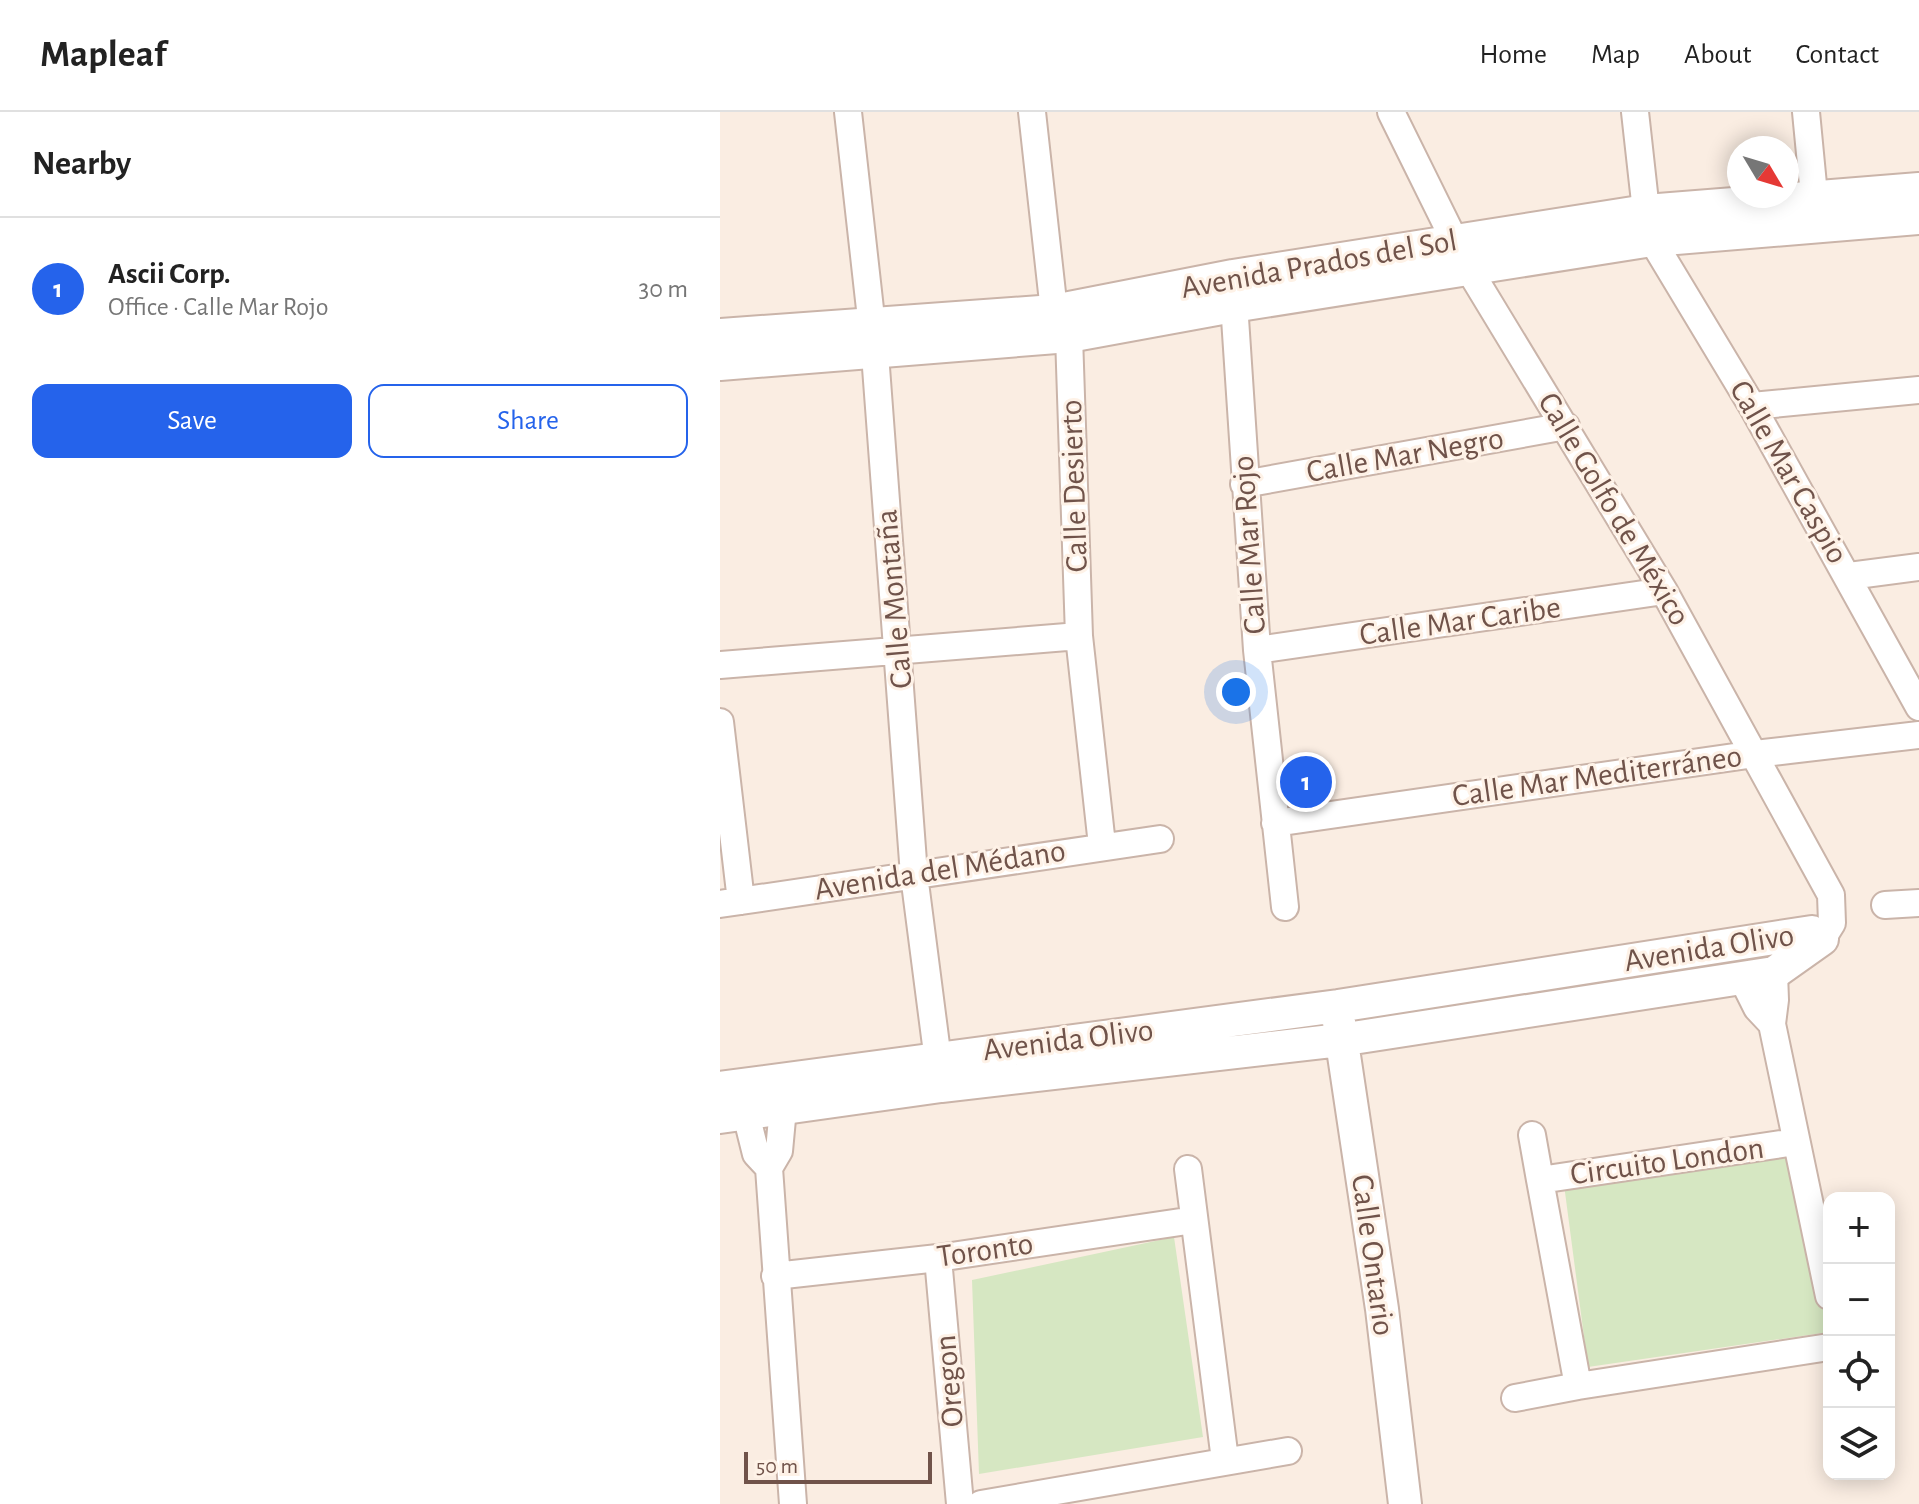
<!DOCTYPE html>
<html lang="en">
<head>
<meta charset="utf-8">
<style>
	:root { --surface:#fff; --page:#f6f6f6; --text:#222; --muted:#767676; --line:#e0e0e0; --accent:#2563eb }
	body { margin:0; font-family:"Alegreya Sans",sans-serif; background:var(--page); color:var(--text) }
	.controls { position:absolute; right:24px; bottom:24px; display:grid; overflow:hidden; border-radius:16px; box-shadow:0 4px 20px #0003 }
	.controls button { width:72px; height:72px; display:grid; place-items:center; padding:0; border:0; border-bottom:2px solid var(--line); background:var(--surface); color:var(--text); font:40px sans-serif }
	.compass { position:absolute; left:1007px; top:24px; width:72px; height:72px; border-radius:50%; background:var(--surface); box-shadow:0 4px 20px #0003; rotate:128deg }
	.scale { position:absolute; left:24px; bottom:20px; width:188px; box-sizing:border-box; padding-left:8px; border:4px solid #70534a; border-top:0; font-size:22px; line-height:28px; white-space:nowrap; color:#70534a; -webkit-text-stroke:6px #fef2e7; paint-order:stroke }
	.you { position:absolute; left:516px; top:580px; width:28px; height:28px; margin:-20px; border:6px solid #fff; border-radius:50%; background:#1a73e8; box-shadow:0 0 0 12px #1a73e833 }
	.badge { display:grid; place-items:center; width:52px; height:52px; border-radius:50%; background:var(--accent); color:#fff; font-size:26px; font-weight:700 }
	.pin { position:absolute; translate:-50% -50%; border:4px solid #fff; box-shadow:0 2px 8px #0006 }
	.list { margin:0; padding:0; list-style:none }
	h2 { display:flex; justify-content:space-between; align-items:center; height:104px; margin:0; padding:0 32px; font-size:34px }
	h2 small { font-size:26px; font-weight:400; color:var(--muted) }
	.list li { display:grid; grid-template-columns:52px 1fr auto; gap:24px; align-items:center; box-sizing:border-box; height:144px; padding:0 32px; border-top:2px solid var(--line) }
	.list b { display:block; font-size:30px; white-space:nowrap }
	.list p { margin:0; font-size:26px; white-space:nowrap; color:var(--muted) }
	.list em { font-size:26px; font-style:normal; color:var(--muted) }
	.actions { display:flex; gap:16px; padding:24px 32px }
	.actions a { flex:1; padding:18px 0; border:2px solid var(--accent); border-radius:16px; text-align:center; font-size:28px; color:var(--accent) }
	.actions .main { background:var(--accent); color:#fff }
	.icon { flex:none; width:44px; height:44px; fill:none; stroke:currentColor; stroke-width:2; stroke-linecap:round; stroke-linejoin:round }
	.map { position:relative; flex:none; width:1199px; height:1392px; overflow:hidden }
	header { display:flex; align-items:center; gap:48px; box-sizing:border-box; height:112px; padding:0 40px; background:var(--surface); border-bottom:2px solid var(--line) }
	header strong { font-size:38px }
	nav { display:flex; gap:44px; margin-inline-start:auto; font-size:28px }
	main { display:flex }
	aside { flex:1; background:var(--surface) }
	.map>svg:first-child { display:block }
	.green { fill:#d6e7c2 }
	.lines { fill:none; stroke-linecap:round; stroke-linejoin:round }
	.minor-casing { stroke:#cab4a9; stroke-width:30 }
	.tertiary-casing { stroke:#cab4a9; stroke-width:36 }
	.minor { stroke:#fff; stroke-width:26 }
	.tertiary { stroke:#fff; stroke-width:32 }
	.labels { text-anchor:middle; dominant-baseline:central; stroke-width:6; stroke-linejoin:round; paint-order:stroke }
	.street-label { font-size:32px; fill:#70534a; stroke:#fef2e7 }
</style>
</head>
<body>
<header>
<strong>Mapleaf</strong>
<nav><a>Home</a><a>Map</a><a>About</a><a>Contact</a></nav>
</header>
<main>
<aside>
<h2>Nearby<small></small></h2>
<ul class="list">
<li><span class="badge">1</span><div><b>Ascii Corp.</b><p>Office · Calle Mar Rojo</p></div><em>30 m</em></li>
</ul>
<div class="actions"><a class="main">Save</a><a>Share</a></div>
</aside>
<div class="map">
<svg width="1199" height="1392" viewBox="0 0 1199 1392">
	<rect width="100%" height="100%" fill="#faede2"/>
	<path class="green" d="M 1069,1031 L 1109,1220 L 868,1255 L 843,1065 Z
		M 454,1125 L 483,1325 L 259,1362 L 252,1168 Z"/>
	<g class="lines">
		<g class="minor-casing">
			<path id="minor" d="M 128,0 L 155,242 L 194,763 L 220,964
				M 312,0 L 334,199
				M 671,0 L 748,156 L 944,479 L 1111,783 L 1112,811 L 1102,827
				M 915,0 L 926,99
				M 1086,0 L 1096,104
				M 932,128 L 1032,294 L 1199,595
				M 513,176 L 537,538 L 565,795
				M 349,224 L 359,524 L 382,733
				M 1032,294 L 1199,278
				M 524,372 L 846,314
				M 1129,464 L 1199,455
				M 537,538 L 944,479
				M 0,553 L 359,524
				M 0,610 L 21,789
				M 555,711 L 1035,642 L 1199,623
				M 0,792 L 440,727
				M 1165,793 L 1199,791
				M 1054,861 L 1055,888 L 1052,912 L 1109,1184
				M 1022,866 L 1037,896 L 1052,912
				M 63,996 L 59,1039 L 49,1056 L 73,1392
				M 26,1002 L 36,1042 L 49,1056
				M 812,1023 L 820,1068
				M 1075,1030 L 820,1068 L 858,1274 L 1109,1235
				M 468,1057 L 505,1348
				M 218,1146 L 240,1392
				M 55,1164 L 218,1146 L 474,1108
				M 795,1286 L 858,1274
				M 261,1392 L 568,1339"/>
		</g>
		<g class="tertiary-casing">
			<path id="tertiary" d="M 0,223 L 334,199 L 513,164 L 926,99 L 1199,77
				M 0,252 L 349,224 L 513,194 L 932,128 L 1199,106
				M 619,910 L 662,1197 L 685,1392
				M 0,976 L 618,894 L 1092,820 L 1102,827 L 1054,861 L 620,928 L 221,974 L 0,1005"/>
		</g>
		<use href="#minor" class="minor"/>
		<use href="#tertiary" class="tertiary"/>
	</g>
	<g class="labels">
		<g class="street-label">
			<text transform="translate(599 152) rotate(-10)">Avenida Prados del Sol</text>
			<text transform="translate(685 343) rotate(-10)">Calle Mar Negro</text>
			<text transform="translate(1069 360) rotate(60)">Calle Mar Caspio</text>
			<text transform="translate(354 374) rotate(-92)">Calle Desierto</text>
			<text transform="translate(894 397) rotate(59)">Calle Golfo de México</text>
			<text transform="translate(529 433) rotate(-94)">Calle Mar Rojo</text>
			<text transform="translate(174 487) rotate(-95)">Calle Montaña</text>
			<text transform="translate(740 509) rotate(-8)">Calle Mar Caribe</text>
			<text transform="translate(877 664) rotate(-8)">Calle Mar Mediterráneo</text>
			<text transform="translate(220 758) rotate(-9)">Avenida del Médano</text>
			<text transform="translate(989 836) rotate(-9)">Avenida Olivo</text>
			<text transform="translate(348 928) rotate(-7)">Avenida Olivo</text>
			<text transform="translate(947 1049) rotate(-8)">Circuito London</text>
			<text transform="translate(265 1138) rotate(-8)">Toronto</text>
			<text transform="translate(653 1143) rotate(82)">Calle Ontario</text>
			<text transform="translate(229 1269) rotate(-95)">Oregon</text>
		</g>
	</g>
</svg>
<div class="controls">
<button>+</button>
<button>−</button>
<button><svg class="icon" aria-label="locate" viewBox="0 0 24 24"><circle cx="12" cy="12" r="6"/><path d="M12 2v4M12 18v4M2 12h4M18 12h4"/></svg></button>
<button><svg class="icon" aria-label="layers" viewBox="0 0 24 24"><path d="M12 4l9 5-9 5-9-5zM3 14l9 5 9-5"/></svg></button>
</div>
<svg class="compass" viewBox="-18 -18 36 36"><path d="M0-13l5 13h-10z" fill="#e53935"/><path d="M0 13l5-13h-10z" fill="#767676"/></svg>
<div class="scale">50 m</div>
<div class="you"></div>
<div class="pin badge" style="left:586px;top:670px">1</div>
</div>
</main>
</body>
</html>
